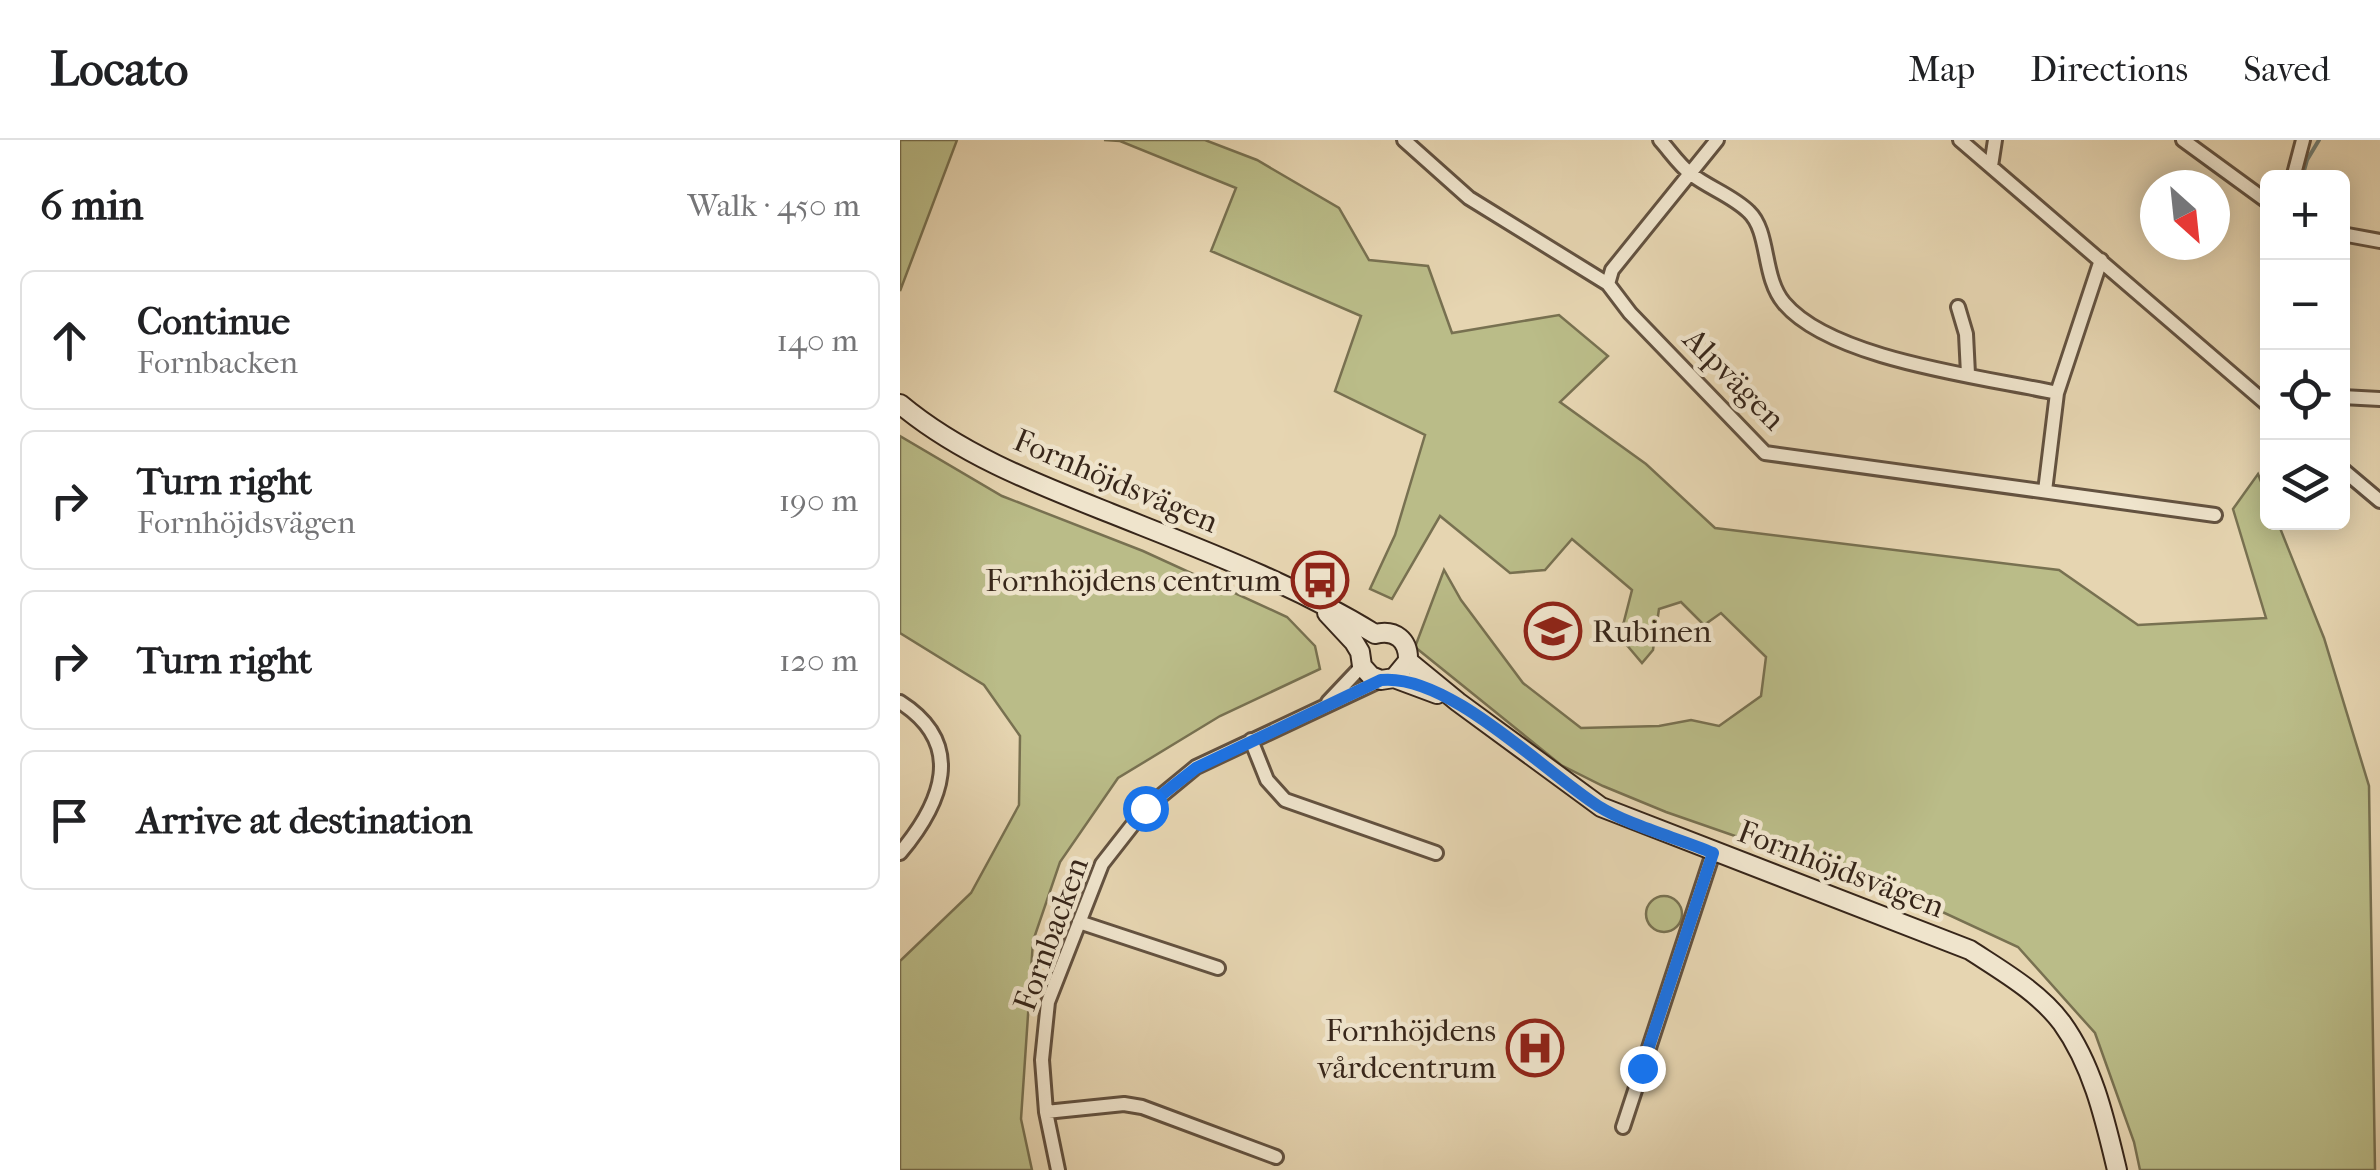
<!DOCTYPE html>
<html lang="en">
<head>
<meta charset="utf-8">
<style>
	:root { --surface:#fff; --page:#f6f6f6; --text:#202124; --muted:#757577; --line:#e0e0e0 }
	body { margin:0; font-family:"IM FELL French Canon",serif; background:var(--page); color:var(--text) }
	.controls { position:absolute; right:30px; top:30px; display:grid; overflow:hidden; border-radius:15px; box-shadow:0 5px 25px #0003 }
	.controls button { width:90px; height:90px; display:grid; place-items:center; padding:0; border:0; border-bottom:2px solid var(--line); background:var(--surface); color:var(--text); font:50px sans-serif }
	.compass { position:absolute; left:1240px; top:30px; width:90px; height:90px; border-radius:50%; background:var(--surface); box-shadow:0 5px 25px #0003; rotate:153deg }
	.stop { position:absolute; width:30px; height:30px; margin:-22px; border:8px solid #1a73e8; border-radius:50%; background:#fff }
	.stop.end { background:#1a73e8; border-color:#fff; box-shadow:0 2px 10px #0008 }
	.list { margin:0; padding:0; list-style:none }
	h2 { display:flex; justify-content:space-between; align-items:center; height:130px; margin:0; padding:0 40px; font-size:42px }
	h2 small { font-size:32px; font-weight:400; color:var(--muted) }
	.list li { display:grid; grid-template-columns:65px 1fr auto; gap:30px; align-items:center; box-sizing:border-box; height:140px; margin:0 20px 20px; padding:0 20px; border:2px solid var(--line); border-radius:15px }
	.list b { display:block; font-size:38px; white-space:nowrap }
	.list p { margin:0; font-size:32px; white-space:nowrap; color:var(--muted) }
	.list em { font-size:32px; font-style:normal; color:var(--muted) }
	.icon { flex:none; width:55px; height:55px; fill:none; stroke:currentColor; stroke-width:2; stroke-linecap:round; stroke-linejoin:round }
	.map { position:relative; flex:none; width:1480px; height:1030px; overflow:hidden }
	header { display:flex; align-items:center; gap:60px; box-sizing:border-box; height:140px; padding:0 50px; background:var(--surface); border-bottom:2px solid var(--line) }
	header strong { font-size:48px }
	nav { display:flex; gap:55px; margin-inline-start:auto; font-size:35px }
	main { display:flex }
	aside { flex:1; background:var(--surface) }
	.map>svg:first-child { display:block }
	.green { fill:#babc88; stroke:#787151; stroke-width:2.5 }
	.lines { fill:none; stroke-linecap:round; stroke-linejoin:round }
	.stream { stroke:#707e74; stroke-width:4 }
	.street-casing { stroke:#635240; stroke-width:18 }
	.secondary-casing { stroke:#37261a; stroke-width:22 }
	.street { stroke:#efe4cc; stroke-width:12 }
	.secondary { stroke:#efe4cc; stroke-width:18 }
	.route { stroke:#1a73e8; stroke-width:12 }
	.labels { text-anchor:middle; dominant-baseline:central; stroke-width:9; stroke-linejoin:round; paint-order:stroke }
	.street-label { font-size:32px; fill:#37261a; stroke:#efe4cc }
	.poi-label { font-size:32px; fill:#37261a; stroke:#efe4cc; text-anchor:end }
</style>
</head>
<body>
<header>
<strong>Locato</strong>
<nav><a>Map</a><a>Directions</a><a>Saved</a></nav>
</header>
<main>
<aside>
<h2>6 min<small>Walk · 450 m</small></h2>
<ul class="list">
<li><svg class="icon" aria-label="ahead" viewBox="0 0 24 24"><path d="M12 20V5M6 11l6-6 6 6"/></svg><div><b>Continue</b><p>Fornbacken</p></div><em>140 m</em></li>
<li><svg class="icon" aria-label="right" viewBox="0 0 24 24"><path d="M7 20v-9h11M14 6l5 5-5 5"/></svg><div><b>Turn right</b><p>Fornhöjdsvägen</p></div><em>190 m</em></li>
<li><svg class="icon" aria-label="right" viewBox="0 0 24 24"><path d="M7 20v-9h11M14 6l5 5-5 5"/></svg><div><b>Turn right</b></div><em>120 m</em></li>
<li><svg class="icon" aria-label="arrive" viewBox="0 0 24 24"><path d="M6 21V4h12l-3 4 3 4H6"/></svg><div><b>Arrive at destination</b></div></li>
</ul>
</aside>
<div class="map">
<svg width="1480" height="1030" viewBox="0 0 1480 1030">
	<rect width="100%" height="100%" fill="#e6d5b1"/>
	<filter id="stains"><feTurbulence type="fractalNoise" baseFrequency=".002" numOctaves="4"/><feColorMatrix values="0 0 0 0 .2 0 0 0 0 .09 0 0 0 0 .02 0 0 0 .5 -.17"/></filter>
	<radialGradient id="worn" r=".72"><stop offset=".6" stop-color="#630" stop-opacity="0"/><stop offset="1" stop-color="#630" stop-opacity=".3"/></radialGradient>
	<path class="green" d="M 0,0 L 57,0 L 0,151 Z
		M 204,0 L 305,0 L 357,20 L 439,68 L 469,120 L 528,126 L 552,193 L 659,175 L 708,216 L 660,262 L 746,324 L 815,388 L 1159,430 L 1238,485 L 1366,478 L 1333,369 L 1358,334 L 1367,357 L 1368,382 L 1378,383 L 1424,498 L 1469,646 L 1475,1030 L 1240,1030 L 1234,1002 L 1195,893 L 1118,807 L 1008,756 L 766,672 L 703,646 L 661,625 L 515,507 L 544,430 L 561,460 L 623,543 L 681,588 L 759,586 L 791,580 L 819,586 L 861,556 L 866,517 L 821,473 L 804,485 L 781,462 L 759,469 L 753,510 L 742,523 L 720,497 L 732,450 L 672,399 L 645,430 L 610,433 L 540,376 L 492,459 L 470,449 L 495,395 L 525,295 L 435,251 L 461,176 L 311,111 L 336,48 L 220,1 Z
		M 0,296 L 102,356 L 243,411 L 387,477 L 415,506 L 420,529 L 320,576 L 218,638 L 160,722 L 133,801 L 121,979 L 132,1030 L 0,1030 L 0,821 L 71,753 L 119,665 L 120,596 L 84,545 L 0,493 Z
		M746 774a18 18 0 1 1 36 0a18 18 0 1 1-36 0Z"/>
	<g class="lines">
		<path class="stream" d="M 1402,38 L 1407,20 L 1419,0"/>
		<g class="street-casing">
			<path id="street" d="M 504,0 L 569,58 L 708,144 L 730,173 L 865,313 L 1315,375
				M 760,0 C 770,11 779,25 791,34 C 809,48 833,56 849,72 C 870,92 862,137 884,163 C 932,220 1084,237 1157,253
				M 1060,0 L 1368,265
				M 1283,0 L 1368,62
				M 1091,26 L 1095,0
				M 1393,38 L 1403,0
				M 1442,94 L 1480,101
				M 708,144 L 712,130 L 817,0
				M 1058,167 L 1066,194 L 1068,234
				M 1442,257 L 1480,259
				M 1442,329 L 1480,361
				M 1145,351 L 1157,253 L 1201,120
				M 0,562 C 66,604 42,663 0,713
				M 428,562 L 462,526
				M 351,600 L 367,640 L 385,660 L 536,713
				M 179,782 L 318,828
				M 146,972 L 224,964 L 242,967 L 376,1017
				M 723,987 L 813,713
				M 158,1030 L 146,972 L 142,920 L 148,862 L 202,724 L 245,669 L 296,627 L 481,540"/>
		</g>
		<g class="secondary-casing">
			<path id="secondary" d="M 0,264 C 61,315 137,344 210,373 C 300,409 392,443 475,494 C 495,489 509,500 508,521 L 494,538
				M 427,473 L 454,502 L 460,512 L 462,526 L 471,536 L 481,540 L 494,538 L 537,554
				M 508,521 L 558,562 L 701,667 L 1070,810 C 1102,831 1139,852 1162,883 C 1193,926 1205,980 1217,1030"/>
		</g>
		<use href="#street" class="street"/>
		<use href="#secondary" class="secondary"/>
	</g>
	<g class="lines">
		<path class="route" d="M 245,668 L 296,628 L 481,540 C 548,533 642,630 698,666 C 730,686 778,698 813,713 L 742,928"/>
	</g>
	<defs>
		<g id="bus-ring" transform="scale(2.875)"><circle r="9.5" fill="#efe4cc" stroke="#8f2418" stroke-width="1.5"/><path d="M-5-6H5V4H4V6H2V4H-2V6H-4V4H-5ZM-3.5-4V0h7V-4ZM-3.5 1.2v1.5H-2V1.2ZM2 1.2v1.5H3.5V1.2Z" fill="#8f2418"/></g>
		<g id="school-ring" transform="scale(2.875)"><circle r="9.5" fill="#efe4cc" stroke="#8f2418" stroke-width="1.5"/><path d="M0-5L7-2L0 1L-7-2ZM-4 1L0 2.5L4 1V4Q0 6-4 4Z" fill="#8f2418"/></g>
		<g id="hospital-ring" transform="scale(2.875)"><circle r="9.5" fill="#efe4cc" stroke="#8f2418" stroke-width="1.5"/><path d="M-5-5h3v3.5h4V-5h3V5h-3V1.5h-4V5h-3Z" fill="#8f2418"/></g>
	</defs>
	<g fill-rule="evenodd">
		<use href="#bus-ring" x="420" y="440"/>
		<use href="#school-ring" x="653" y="491"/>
		<use href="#hospital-ring" x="635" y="908"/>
	</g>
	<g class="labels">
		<g class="street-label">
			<text transform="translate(834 239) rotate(45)">Alpvägen</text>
			<text transform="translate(216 341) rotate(23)">Fornhöjdsvägen</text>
			<text transform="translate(941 729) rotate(21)">Fornhöjdsvägen</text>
			<text transform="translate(151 794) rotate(-70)">Fornbacken</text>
		</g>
		<g class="poi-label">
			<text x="381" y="440">Fornhöjdens centrum</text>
			<text x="692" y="491" text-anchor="start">Rubinen</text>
			<text x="596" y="890">Fornhöjdens<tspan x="596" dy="37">vårdcentrum</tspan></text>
		</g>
	</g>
	<rect width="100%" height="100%" filter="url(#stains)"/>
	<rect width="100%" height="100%" fill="url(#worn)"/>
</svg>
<div class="controls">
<button>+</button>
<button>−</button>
<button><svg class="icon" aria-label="locate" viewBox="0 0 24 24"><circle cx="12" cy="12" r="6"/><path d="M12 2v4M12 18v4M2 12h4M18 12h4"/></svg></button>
<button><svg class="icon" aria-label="layers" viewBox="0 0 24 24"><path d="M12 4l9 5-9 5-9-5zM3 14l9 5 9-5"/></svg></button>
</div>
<svg class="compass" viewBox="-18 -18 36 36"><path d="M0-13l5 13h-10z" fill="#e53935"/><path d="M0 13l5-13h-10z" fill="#757577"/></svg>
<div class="stop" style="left:245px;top:668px"></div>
<div class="stop end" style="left:742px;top:928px"></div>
</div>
</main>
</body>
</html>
